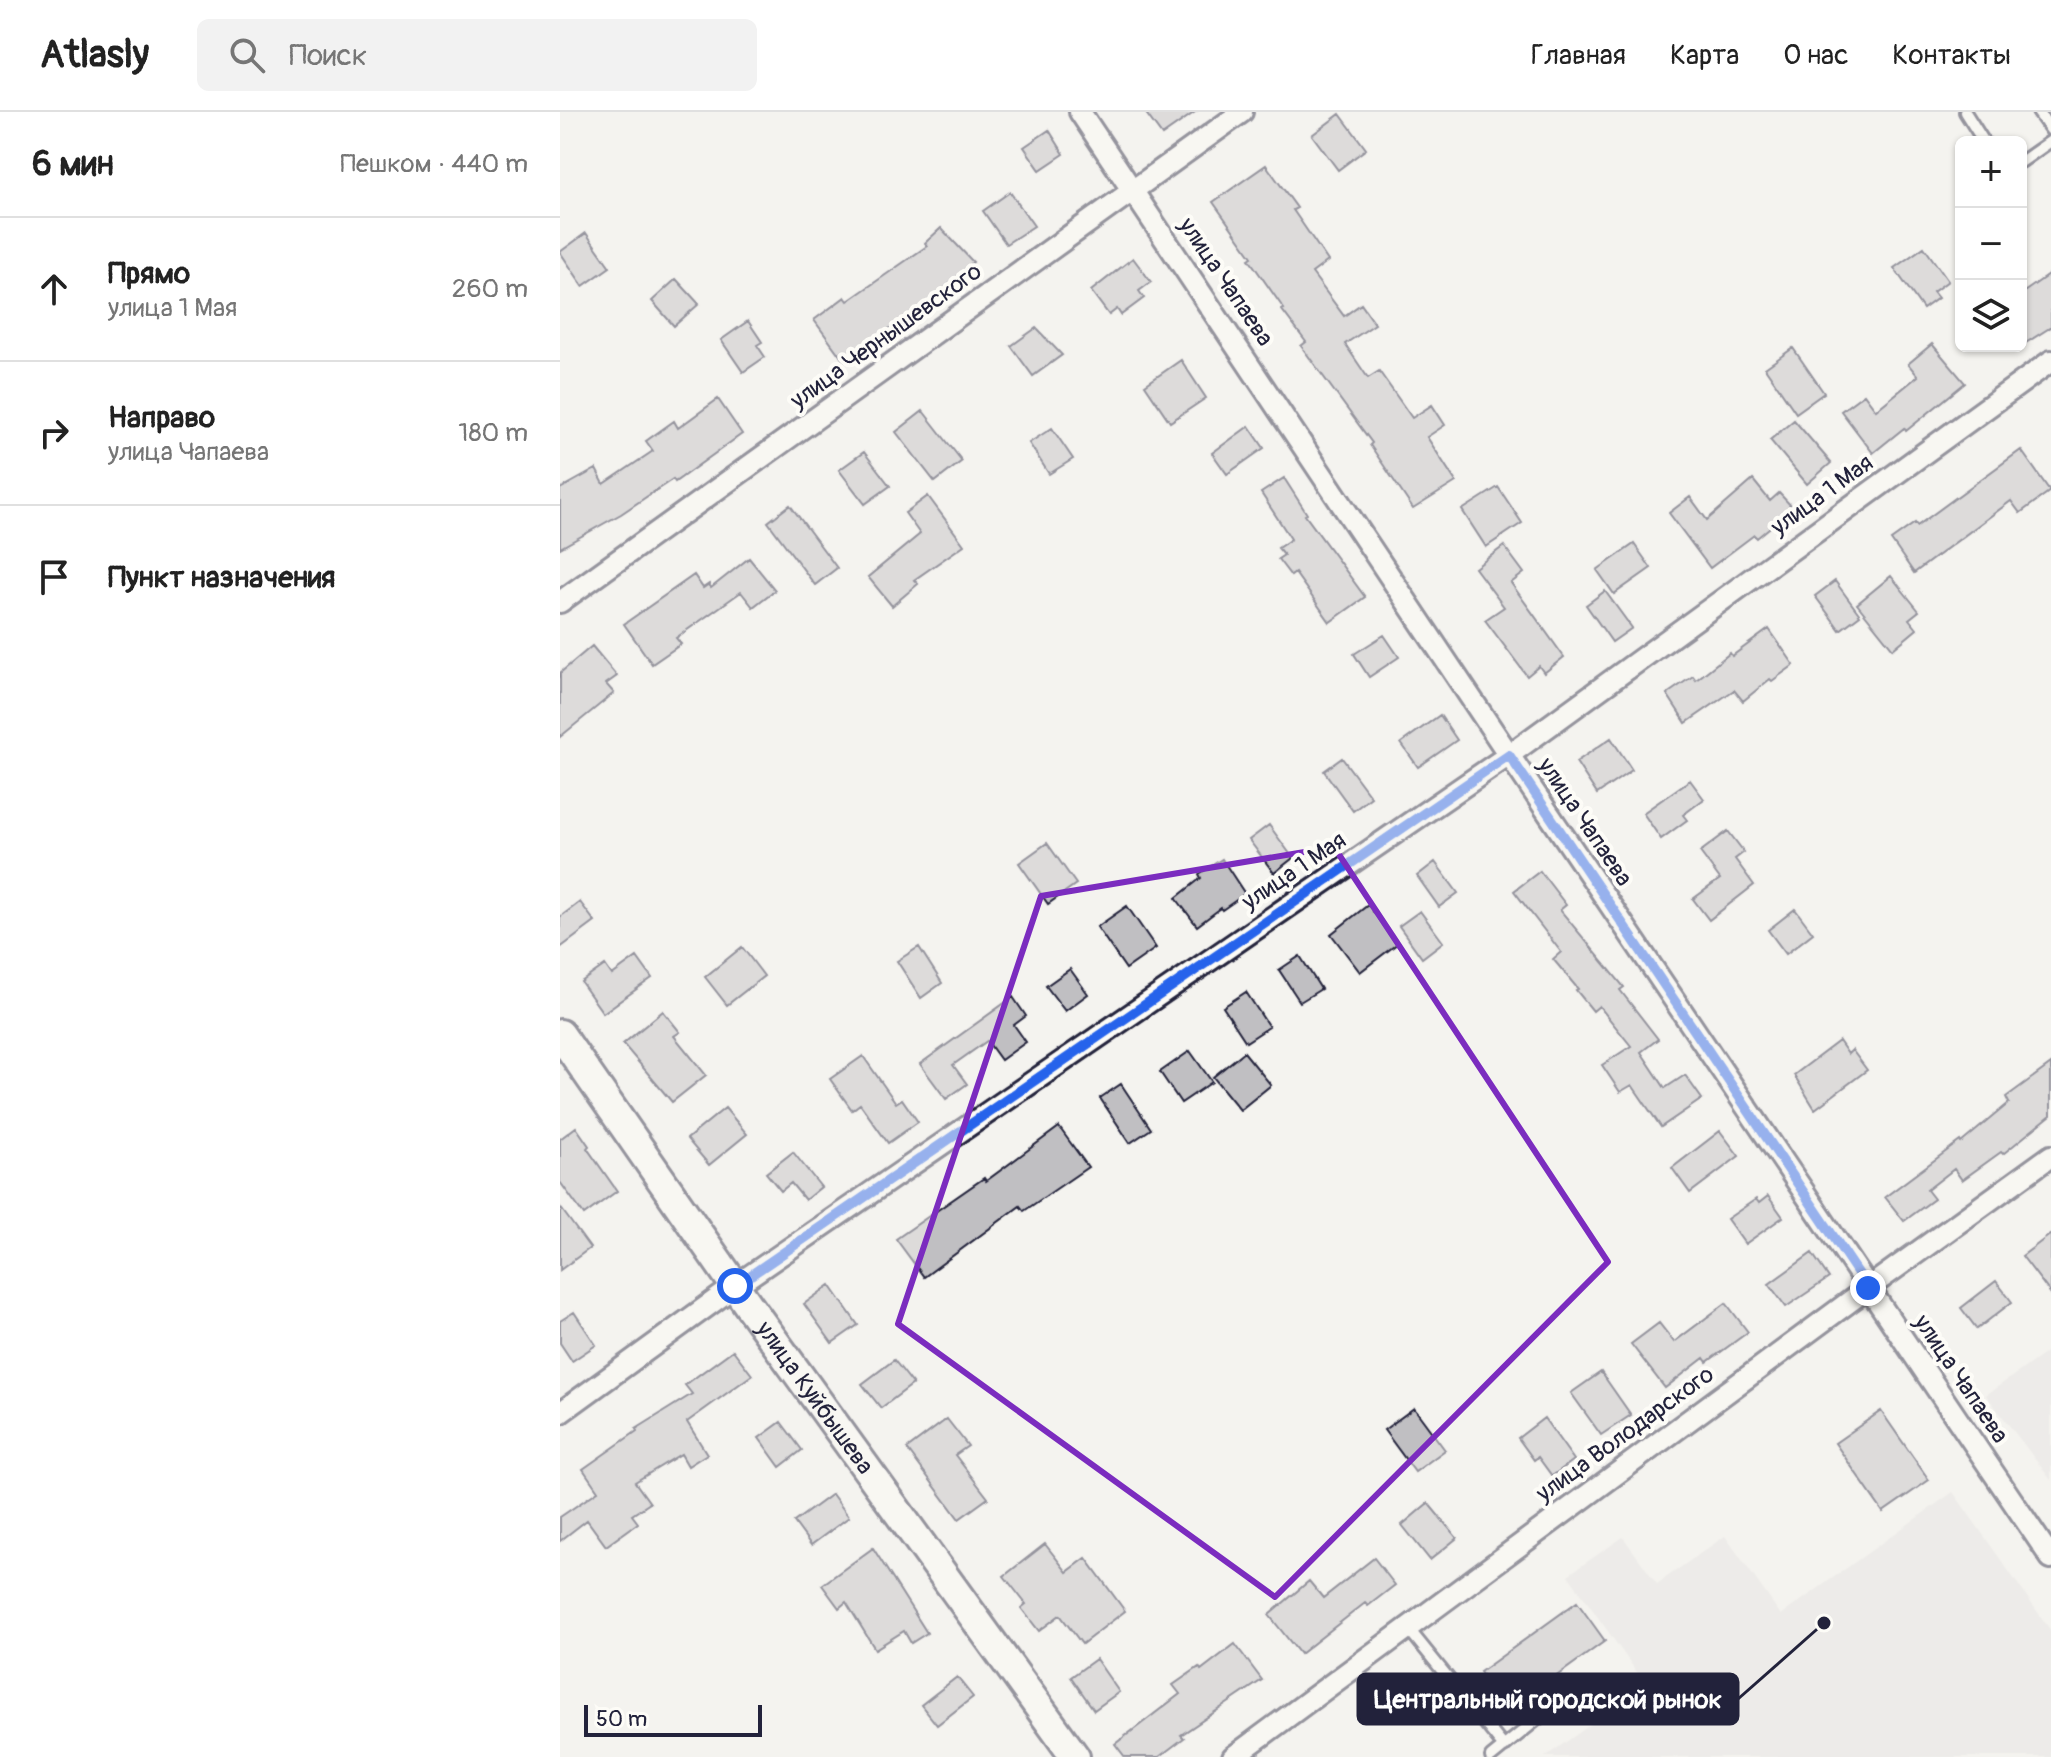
<!DOCTYPE html>
<html lang="ru">
<head>
<meta charset="utf-8">
<style>
	:root { --surface:#fff; --page:#f2f2f2; --text:#222; --muted:#767676; --line:#e0e0e0 }
	body { margin:0; font-family:Pangolin,sans-serif; background:var(--page); color:var(--text) }
	.controls { position:absolute; right:24px; top:24px; display:grid; overflow:hidden; border-radius:12px; box-shadow:0 2px 6px #0004 }
	.controls button { width:72px; height:72px; display:grid; place-items:center; padding:0; border:0; border-bottom:2px solid var(--line); background:var(--surface); color:var(--text); font:40px sans-serif }
	.scale { position:absolute; left:24px; bottom:20px; width:178px; box-sizing:border-box; padding-left:8px; border:4px solid #22223b; border-top:0; font-size:22px; line-height:28px; white-space:nowrap; color:#22223b; -webkit-text-stroke:6px #fdfcf7; paint-order:stroke }
	.stop { position:absolute; width:24px; height:24px; margin:-18px; border:6px solid #2563eb; border-radius:50%; background:#fff }
	.stop.end { background:#2563eb; border-color:#fff; box-shadow:0 2px 8px #0008 }
	.list { margin:0; padding:0; list-style:none }
	h2 { display:flex; justify-content:space-between; align-items:center; height:104px; margin:0; padding:0 32px; font-size:34px }
	h2 small { font-size:26px; font-weight:400; color:var(--muted) }
	.list li { display:grid; grid-template-columns:52px 1fr auto; gap:24px; align-items:center; box-sizing:border-box; height:144px; padding:0 32px; border-top:2px solid var(--line) }
	.list b { display:block; font-size:30px; white-space:nowrap }
	.list p { margin:0; font-size:26px; white-space:nowrap; color:var(--muted) }
	.list em { font-size:26px; font-style:normal; color:var(--muted) }
	.icon { flex:none; width:44px; height:44px; fill:none; stroke:currentColor; stroke-width:2; stroke-linecap:round; stroke-linejoin:round }
	.map { position:relative; flex:none; width:1491px; height:1645px; overflow:hidden }
	header { display:flex; align-items:center; gap:48px; box-sizing:border-box; height:112px; padding:0 40px; background:var(--surface); border-bottom:2px solid var(--line) }
	header strong { font-size:38px }
	nav { display:flex; gap:44px; margin-inline-start:auto; font-size:28px }
	.search { width:560px; height:72px; background:var(--page); display:flex; align-items:center; gap:20px; box-sizing:border-box; padding:0 28px; border-radius:12px; color:var(--muted); font-size:30px }
	main { display:flex }
	aside { flex:1; background:var(--surface) }
	.map>svg:first-child { display:block }
	.built { fill:#e4e3e2 }
	.building { fill:#c0bfc2; stroke:#22223b; stroke-width:2 }
	.lines { fill:none; stroke-linecap:round; stroke-linejoin:round }
	.lane-casing { stroke:#22223b; stroke-width:16 }
	.street-casing { stroke:#22223b; stroke-width:26 }
	.secondary-casing { stroke:#22223b; stroke-width:34 }
	.lane { stroke:#fdfcf7; stroke-width:10 }
	.street { stroke:#fdfcf7; stroke-width:20 }
	.secondary { stroke:#fdfcf7; stroke-width:28 }
	.route { stroke:#2563eb; stroke-width:10 }
	.marked { fill:none; stroke:#7b2cbf; stroke-width:6; stroke-linejoin:round }
	.labels { text-anchor:middle; dominant-baseline:central; stroke-width:8; stroke-linejoin:round; paint-order:stroke }
	.street-label { font-size:24px; fill:#22223b; stroke:#fdfcf7 }
	.leader { fill:none; stroke:#22223b; stroke-width:3 }
	.callout-dot { fill:#22223b; stroke:#fdfcf7; stroke-width:3 }
	.callout { fill:#22223b; stroke:#22223b; stroke-width:3 }
	.callout-label { font-size:26px; text-anchor:middle; font-weight:bold; fill:#fff }
</style>
</head>
<body>
<header>
<strong>Atlasly</strong>
<div class="search"><svg class="icon" aria-label="search" viewBox="0 0 24 24"><circle cx="10" cy="10" r="6"/><path d="M15 15l6 6"/></svg>Поиск</div>
<nav><a>Главная</a><a>Карта</a><a>О нас</a><a>Контакты</a></nav>
</header>
<main>
<aside>
<h2>6 мин<small>Пешком · 440 m</small></h2>
<ul class="list">
<li><svg class="icon" aria-label="ahead" viewBox="0 0 24 24"><path d="M12 20V5M6 11l6-6 6 6"/></svg><div><b>Прямо</b><p>улица 1 Мая</p></div><em>260 m</em></li>
<li><svg class="icon" aria-label="right" viewBox="0 0 24 24"><path d="M7 20v-9h11M14 6l5 5-5 5"/></svg><div><b>Направо</b><p>улица Чапаева</p></div><em>180 m</em></li>
<li><svg class="icon" aria-label="arrive" viewBox="0 0 24 24"><path d="M6 21V4h12l-3 4 3 4H6"/></svg><div><b>Пункт назначения</b></div></li>
</ul>
</aside>
<div class="map">
<svg width="1491" height="1645" viewBox="0 0 1491 1645">
	<rect width="100%" height="100%" fill="#f4f3ef"/>
	<filter id="ink" filterUnits="userSpaceOnUse"><feTurbulence type="fractalNoise" baseFrequency=".0125" numOctaves="2"/><feDisplacementMap in="SourceGraphic" scale="16" xChannelSelector="R" yChannelSelector="G"/><feConvolveMatrix kernelMatrix="1 2 1 2 8 2 1 2 1" color-interpolation-filters="sRGB"/></filter>
	<g filter="url(#ink)">
		<path class="built" d="M 1491,1237 L 1491,1368 L 1426,1283 Z
			M 1393,1380 L 1491,1519 L 1491,1645 L 985,1645 L 1086,1573 L 1008,1463 L 1063,1425 L 1097,1472 L 1165,1424 L 1221,1503 Z"/>
		<path class="building" d="M 585,0 L 635,0 L 602,23 Z
			M 780,2 L 806,37 L 778,58 L 752,23 Z
			M 489,18 L 504,42 L 480,58 L 464,35 Z
			M 706,53 L 737,96 L 733,98 L 768,149 L 752,161 L 784,204 L 801,192 L 815,212 L 785,232 L 808,266 L 819,259 L 852,306 L 872,293 L 885,313 L 867,325 L 896,370 L 853,397 L 810,333 L 812,331 L 741,234 L 746,230 L 722,198 L 724,197 L 689,147 L 692,145 L 653,90 Z
			M 450,80 L 474,114 L 446,132 L 423,99 Z
			M 381,116 L 413,150 L 380,181 L 284,249 L 254,208 L 285,185 L 288,189 L 367,134 L 365,131 Z
			M 26,121 L 50,155 L 23,174 L 0,140 Z
			M 1364,135 L 1388,169 L 1373,180 L 1378,186 L 1363,197 L 1334,156 Z
			M 573,146 L 591,170 L 579,179 L 584,186 L 561,203 L 557,197 L 549,203 L 531,179 Z
			M 1491,161 L 1491,215 L 1461,234 L 1461,182 Z
			M 116,167 L 139,192 L 114,214 L 92,189 Z
			M 188,209 L 202,230 L 197,233 L 205,245 L 183,260 L 161,228 Z
			M 476,216 L 502,243 L 473,264 L 451,234 Z
			M 1372,232 L 1405,271 L 1346,319 L 1344,316 L 1313,341 L 1281,299 L 1304,282 L 1316,298 L 1358,264 L 1348,252 Z
			M 1233,236 L 1264,281 L 1236,301 L 1205,256 Z
			M 621,248 L 646,286 L 610,310 L 585,273 Z
			M 158,287 L 182,322 L 115,370 L 113,367 L 61,402 L 0,436 L 0,377 L 36,357 L 44,372 L 93,339 L 86,329 L 114,309 L 118,316 Z
			M 363,299 L 402,349 L 375,370 L 336,320 Z
			M 1234,308 L 1271,351 L 1247,372 L 1210,328 Z
			M 689,314 L 704,336 L 667,362 L 652,341 Z
			M 492,316 L 513,347 L 489,362 L 469,331 Z
			M 1461,338 L 1490,379 L 1460,401 L 1451,389 L 1354,461 L 1331,428 L 1355,411 L 1357,414 Z
			M 304,340 L 330,374 L 305,392 L 279,358 Z
			M 724,366 L 747,402 L 745,403 L 805,485 L 770,510 L 735,461 L 731,464 L 718,447 L 724,443 L 718,436 L 731,427 L 701,381 Z
			M 1193,368 L 1210,389 L 1219,381 L 1233,396 L 1197,426 L 1194,423 L 1150,456 L 1109,401 L 1130,385 L 1147,408 Z
			M 938,375 L 962,411 L 926,435 L 902,398 Z
			M 368,384 L 404,433 L 354,468 L 358,472 L 332,494 L 308,465 L 360,422 L 345,401 Z
			M 230,393 L 277,456 L 255,473 L 208,410 Z
			M 1074,432 L 1091,456 L 1054,482 L 1037,458 Z
			M 944,434 L 964,461 L 951,471 L 1004,545 L 984,561 L 979,554 L 967,564 L 925,508 L 944,495 L 915,456 Z
			M 189,446 L 215,478 L 193,495 L 181,480 L 116,526 L 121,532 L 92,552 L 64,512 L 134,463 L 143,476 L 149,472 L 151,476 Z
			M 1331,464 L 1359,499 L 1349,507 L 1357,517 L 1333,537 L 1297,492 Z
			M 1275,469 L 1300,503 L 1280,518 L 1255,484 Z
			M 1045,479 L 1072,516 L 1052,530 L 1026,493 Z
			M 1209,517 L 1234,553 L 1212,569 L 1210,567 L 1183,589 L 1174,578 L 1126,611 L 1107,582 L 1133,564 L 1136,568 L 1170,541 L 1172,544 Z
			M 824,523 L 839,545 L 809,565 L 794,542 Z
			M 32,534 L 57,564 L 46,572 L 54,581 L 0,625 L 0,561 Z
			M 880,603 L 897,628 L 858,655 L 841,631 Z
			M 1051,626 L 1072,658 L 1037,682 L 1016,650 Z
			M 782,646 L 811,685 L 793,699 L 764,659 Z
			M 1130,668 L 1144,687 L 1123,703 L 1127,708 L 1101,727 L 1083,701 Z
			M 709,713 L 733,746 L 714,761 L 689,728 Z
			M 1168,719 L 1184,740 L 1175,747 L 1194,773 L 1149,808 L 1133,787 L 1160,767 L 1140,740 Z
			M 487,731 L 516,772 L 488,792 L 459,751 Z
			M 662,747 L 685,782 L 662,798 L 661,796 L 637,814 L 616,786 L 641,766 L 639,762 Z
			M 875,750 L 898,781 L 879,795 L 857,764 Z
			M 980,759 L 1006,793 L 1000,798 L 1064,875 L 1060,878 L 1098,927 L 1081,940 L 1105,976 L 1125,963 L 1142,987 L 1101,1015 L 1072,973 L 1060,980 L 1042,953 L 1071,934 L 1039,894 L 1033,899 L 1016,878 L 1018,877 L 993,847 L 1001,840 L 954,779 Z
			M 20,790 L 35,810 L 0,836 L 0,805 Z
			M 808,793 L 838,831 L 800,860 L 771,822 Z
			M 567,794 L 596,836 L 566,857 L 537,815 Z
			M 1235,797 L 1253,821 L 1226,842 L 1208,818 Z
			M 860,799 L 883,830 L 862,846 L 839,814 Z
			M 182,835 L 204,864 L 167,893 L 145,865 Z
			M 359,835 L 382,871 L 361,886 L 337,849 Z
			M 740,844 L 761,877 L 740,890 L 719,858 Z
			M 77,845 L 92,866 L 43,901 L 21,870 L 45,853 L 52,863 Z
			M 510,857 L 528,882 L 505,899 L 486,874 Z
			M 686,880 L 709,915 L 686,930 L 663,895 Z
			M 453,885 L 466,904 L 454,913 L 466,930 L 441,948 L 427,929 L 393,953 L 407,972 L 386,987 L 360,952 Z
			M 103,899 L 120,920 L 114,924 L 146,963 L 112,990 L 63,932 Z
			M 1279,929 L 1288,942 L 1292,938 L 1307,958 L 1255,997 L 1234,963 Z
			M 630,939 L 652,970 L 621,991 L 600,960 Z
			M 684,940 L 711,973 L 680,998 L 653,965 Z
			M 303,944 L 336,991 L 342,987 L 358,1010 L 328,1031 L 300,992 L 292,998 L 270,967 Z
			M 1491,952 L 1491,1003 L 1443,1042 L 1441,1040 L 1402,1068 L 1394,1057 L 1367,1078 L 1374,1087 L 1344,1109 L 1325,1085 L 1400,1029 L 1401,1031 L 1449,991 L 1446,985 Z
			M 561,972 L 591,1017 L 570,1031 L 540,986 Z
			M 165,996 L 187,1022 L 149,1053 L 127,1027 Z
			M 16,1015 L 29,1034 L 27,1036 L 57,1079 L 24,1103 L 0,1070 L 0,1027 Z
			M 499,1015 L 528,1055 L 464,1099 L 460,1094 L 364,1165 L 336,1127 L 424,1066 L 426,1069 Z
			M 1160,1019 L 1179,1044 L 1130,1081 L 1112,1056 Z
			M 233,1040 L 261,1075 L 245,1088 L 231,1071 L 221,1079 L 206,1061 Z
			M 1208,1084 L 1223,1105 L 1185,1132 L 1167,1107 L 1196,1087 L 1199,1091 Z
			M 0,1095 L 30,1136 L 0,1158 Z
			M 1491,1122 L 1491,1182 L 1462,1144 Z
			M 1252,1141 L 1269,1166 L 1226,1195 L 1209,1172 Z
			M 1436,1169 L 1452,1190 L 1417,1217 L 1401,1196 Z
			M 270,1173 L 298,1213 L 272,1231 L 244,1192 Z
			M 1166,1191 L 1188,1220 L 1147,1250 L 1144,1246 L 1105,1276 L 1071,1232 L 1099,1211 L 1114,1230 Z
			M 14,1200 L 36,1233 L 12,1249 L 0,1231 L 0,1209 Z
			M 173,1238 L 192,1263 L 127,1310 L 147,1342 L 128,1354 L 121,1342 L 75,1370 L 90,1391 L 72,1403 L 78,1411 L 46,1434 L 27,1408 L 0,1429 L 0,1405 L 38,1379 L 23,1357 L 77,1319 L 76,1317 L 132,1282 L 125,1273 Z
			M 334,1248 L 353,1272 L 321,1296 L 302,1272 Z
			M 1041,1260 L 1071,1303 L 1041,1323 L 1011,1281 Z
			M 854,1296 L 885,1338 L 855,1360 L 824,1318 Z
			M 1321,1299 L 1369,1368 L 1323,1400 L 1275,1331 Z
			M 984,1306 L 1014,1348 L 992,1364 L 978,1345 L 974,1348 L 958,1326 Z
			M 387,1307 L 408,1334 L 395,1343 L 428,1386 L 399,1407 L 347,1337 Z
			M 221,1310 L 242,1338 L 220,1355 L 199,1326 Z
			M 272,1382 L 289,1405 L 251,1433 L 234,1410 Z
			M 868,1391 L 897,1426 L 870,1448 L 842,1413 Z
			M 485,1432 L 507,1460 L 526,1446 L 565,1499 L 522,1532 L 500,1503 L 479,1519 L 461,1496 L 466,1492 L 444,1464 Z
			M 313,1436 L 367,1521 L 351,1531 L 344,1519 L 315,1537 L 286,1490 L 279,1496 L 262,1473 Z
			M 814,1446 L 835,1473 L 808,1494 L 805,1491 L 740,1542 L 709,1503 L 749,1469 L 763,1486 Z
			M 1017,1490 L 1045,1529 L 948,1599 L 920,1560 Z
			M 675,1532 L 702,1568 L 621,1623 L 624,1626 L 599,1645 L 565,1645 L 555,1632 L 620,1582 L 613,1573 L 639,1555 L 641,1558 Z
			M 536,1547 L 559,1580 L 534,1598 L 511,1565 Z
			M 397,1565 L 413,1585 L 377,1613 L 361,1593 Z"/>
		<g class="lines">
			<g class="lane-casing">
				<path id="lane" d="M 1405,0 L 1424,30
					M 1478,0 L 1491,18
					M 1461,50 L 1491,29
					M 847,1515 L 944,1635
					M 931,1645 L 1016,1576"/>
			</g>
			<g class="street-casing">
				<path id="street" d="M 520,0 L 949,643 L 1491,1446
					M 0,490 L 682,0
					M 0,1301 L 175,1174 L 949,643 L 1491,249
					M 673,1645 L 1308,1176 L 1491,1044"/>
			</g>
			<g class="secondary-casing">
				<g id="secondary">
					<path id="s1" d="M 0,922 L 189,1194 L 515,1645"/>
				</g>
			</g>
			<use href="#lane" class="lane"/>
			<use href="#street" class="street"/>
			<use href="#secondary" class="secondary"/>
		</g>
	</g>
	<g class="lines" filter="url(#ink)">
		<path class="route" d="M 175,1174 L 949,643 L 1308,1176"/>
	</g>
	<path d="M0 0H1491V1645H0ZM 774,735 L 1048,1150 L 715,1485 L 338,1212 L 481,784 Z" fill="#f4f3ef" fill-opacity=".55" fill-rule="evenodd"/>
	<path class="marked" d="M 774,735 L 1048,1150 L 715,1485 L 338,1212 L 481,784 Z"/>
	<g class="labels">
		<g class="street-label">
			<text transform="translate(666 170) rotate(56)">улица Чапаева</text>
			<text transform="translate(326 224) rotate(-36)">улица Чернышевского</text>
			<text transform="translate(1262 383) rotate(-36)">улица 1 Мая</text>
			<text transform="translate(1025 710) rotate(56)">улица Чапаева</text>
			<text transform="translate(734 759) rotate(-34)">улица 1 Мая</text>
			<text transform="translate(1401 1267) rotate(56)">улица Чапаева</text>
			<text stroke="none"><textPath href="#s1" startOffset="444">улица Куйбышева</textPath></text>
			<text transform="translate(1065 1322) rotate(-36)">улица Володарского</text>
		</g>
	</g>
	<path class="leader" d="M1264 1511L1178 1587"/>
	<circle class="callout-dot" cx="1264" cy="1511" r="8"/>
	<rect class="callout" x="798" y="1562" width="380" height="50" rx="8"/>
	<g class="callout-label">
		<text x="988" y="1596">Центральный городской рынок</text>
	</g>
</svg>
<div class="controls">
<button>+</button>
<button>−</button>
<button><svg class="icon" aria-label="layers" viewBox="0 0 24 24"><path d="M12 4l9 5-9 5-9-5zM3 14l9 5 9-5"/></svg></button>
</div>
<div class="scale">50 m</div>
<div class="stop" style="left:175px;top:1174px"></div>
<div class="stop end" style="left:1308px;top:1176px"></div>
</div>
</main>
</body>
</html>
